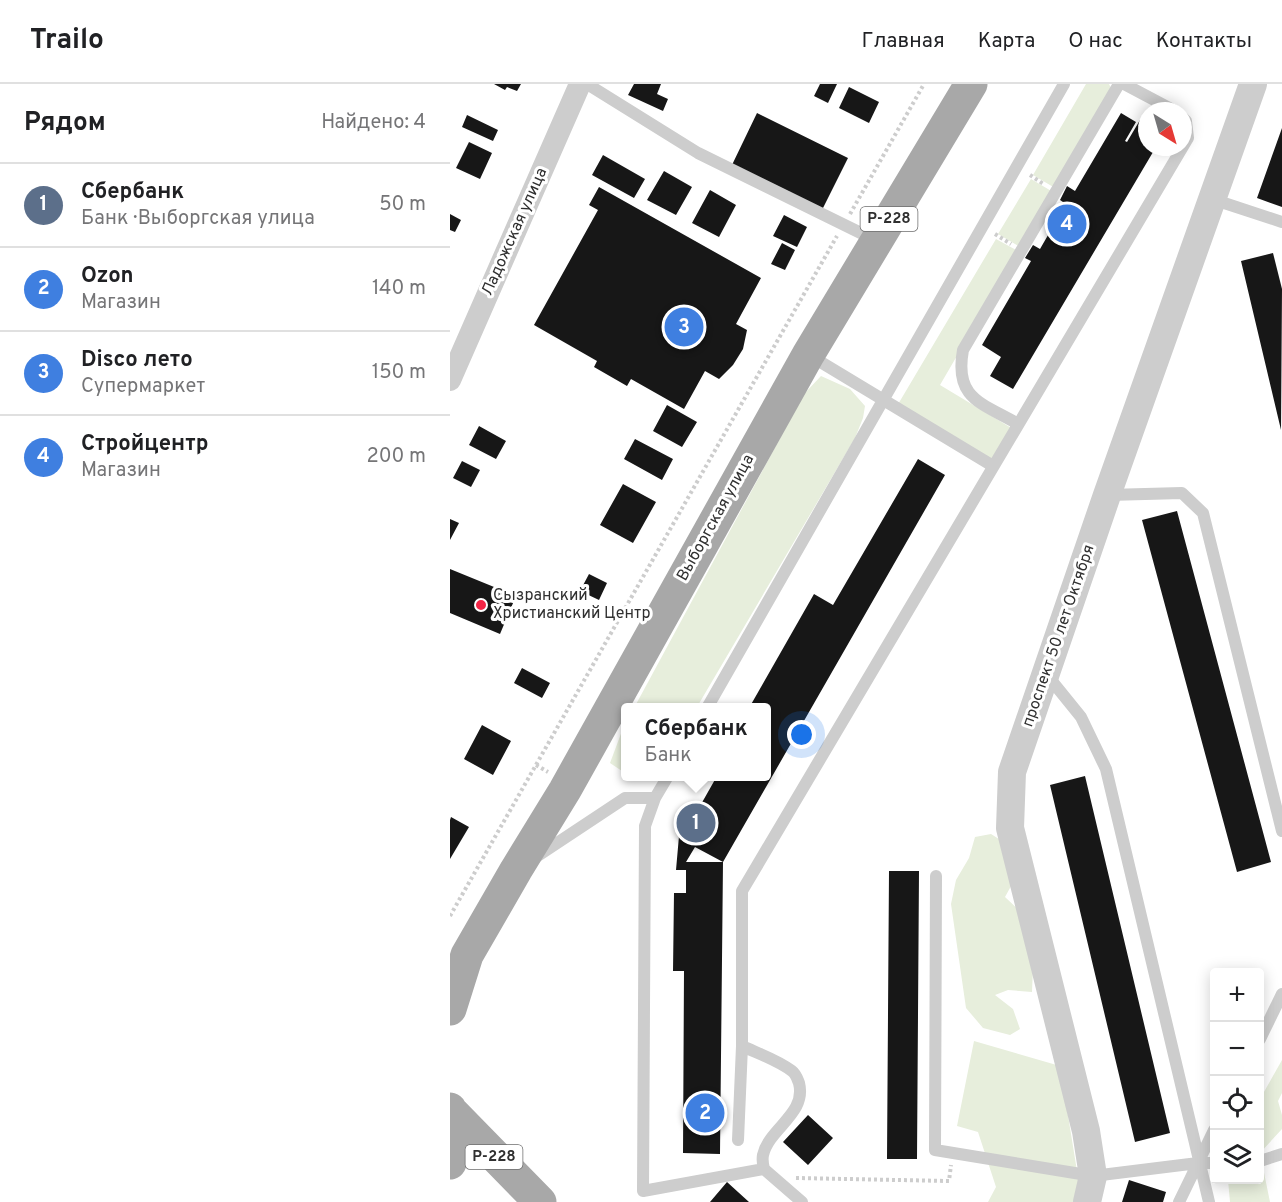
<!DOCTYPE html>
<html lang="ru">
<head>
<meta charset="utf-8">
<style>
	:root { --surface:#fff; --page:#f6f6f6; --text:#202124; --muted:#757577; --line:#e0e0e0; --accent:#2563eb }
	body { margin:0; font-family:Overpass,sans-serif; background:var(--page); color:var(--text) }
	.controls { position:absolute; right:18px; bottom:18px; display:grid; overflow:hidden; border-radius:6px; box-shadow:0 3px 15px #0003 }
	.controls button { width:54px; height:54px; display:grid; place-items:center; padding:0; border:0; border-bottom:2px solid var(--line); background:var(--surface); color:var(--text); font:30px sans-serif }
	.compass { position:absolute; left:688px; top:18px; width:54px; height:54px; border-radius:50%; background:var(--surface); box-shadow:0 3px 15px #0003; rotate:143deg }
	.you { position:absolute; left:352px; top:651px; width:21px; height:21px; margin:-15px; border:4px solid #fff; border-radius:50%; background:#1a73e8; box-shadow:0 0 0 9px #1a73e833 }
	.badge { display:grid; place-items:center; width:39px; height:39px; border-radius:50%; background:var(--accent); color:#fff; font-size:20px; font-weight:700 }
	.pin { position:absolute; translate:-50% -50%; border:3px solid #fff; box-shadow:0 2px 6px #0006 }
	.popup { position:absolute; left:171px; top:619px; width:150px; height:78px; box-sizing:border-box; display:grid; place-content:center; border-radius:6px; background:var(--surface); filter:drop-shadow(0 2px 4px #0005); font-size:20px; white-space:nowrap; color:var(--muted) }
	.popup b { font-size:22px; color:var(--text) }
	.popup::after { content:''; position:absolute; left:50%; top:100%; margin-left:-12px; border:12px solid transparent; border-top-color:var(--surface) }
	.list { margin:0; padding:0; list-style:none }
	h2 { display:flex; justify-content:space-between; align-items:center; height:78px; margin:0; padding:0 24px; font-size:26px }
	h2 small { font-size:20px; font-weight:400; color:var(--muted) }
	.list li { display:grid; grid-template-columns:39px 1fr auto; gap:18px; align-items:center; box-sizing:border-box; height:84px; padding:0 24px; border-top:2px solid var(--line) }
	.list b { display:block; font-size:22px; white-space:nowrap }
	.list p { margin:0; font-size:20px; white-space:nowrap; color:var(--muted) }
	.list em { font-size:20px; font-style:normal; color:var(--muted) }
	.icon { flex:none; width:33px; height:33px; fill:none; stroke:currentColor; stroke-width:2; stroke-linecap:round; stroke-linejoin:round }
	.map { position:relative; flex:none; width:832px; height:1118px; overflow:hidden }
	header { display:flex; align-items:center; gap:36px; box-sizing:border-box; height:84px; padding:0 30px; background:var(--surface); border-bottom:2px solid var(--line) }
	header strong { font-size:28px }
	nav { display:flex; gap:33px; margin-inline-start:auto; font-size:21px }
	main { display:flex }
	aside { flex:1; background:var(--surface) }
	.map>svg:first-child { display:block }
	.green { fill:#e7eedc }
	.building { fill:#171717; fill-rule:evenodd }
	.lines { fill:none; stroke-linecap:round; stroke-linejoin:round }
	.path { stroke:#cdcdcd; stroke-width:4; stroke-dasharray:3 3; stroke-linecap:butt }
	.service { stroke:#cdcdcd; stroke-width:12 }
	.minor { stroke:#cdcdcd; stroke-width:22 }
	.tertiary { stroke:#cdcdcd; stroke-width:28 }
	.primary { stroke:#a8a8a8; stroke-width:33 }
	.poi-dot { fill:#f42445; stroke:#fff; stroke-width:2 }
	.labels { text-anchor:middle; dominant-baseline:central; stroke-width:6; stroke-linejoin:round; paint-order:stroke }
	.shield { fill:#fff; stroke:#6e6e6e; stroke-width:1.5 }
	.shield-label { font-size:15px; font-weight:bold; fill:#303030 }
	.street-label { font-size:16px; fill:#303030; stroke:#fff }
	.poi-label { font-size:16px; fill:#303030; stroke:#fff; text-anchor:start }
</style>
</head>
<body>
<header>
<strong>Trailo</strong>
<nav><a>Главная</a><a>Карта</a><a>О нас</a><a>Контакты</a></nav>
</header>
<main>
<aside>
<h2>Рядом<small>Найдено: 4</small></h2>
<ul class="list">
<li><span class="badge" style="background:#5c6f8a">1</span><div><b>Сбербанк</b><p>Банк · Выборгская улица</p></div><em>50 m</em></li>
<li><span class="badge" style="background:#3f7fe0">2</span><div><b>Ozon</b><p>Магазин</p></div><em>140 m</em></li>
<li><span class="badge" style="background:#3f7fe0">3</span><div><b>Disco лето</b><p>Супермаркет</p></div><em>150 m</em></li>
<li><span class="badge" style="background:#3f7fe0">4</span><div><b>Стройцентр</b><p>Магазин</p></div><em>200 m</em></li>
</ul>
</aside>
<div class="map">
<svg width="832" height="1118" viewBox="0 0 832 1118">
	<rect width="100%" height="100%" fill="#fff"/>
	<path class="green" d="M 636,0 L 659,0 L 661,4 L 605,104 L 583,91 Z
		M 581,95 L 603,108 L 570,163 L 548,150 Z
		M 546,155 L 568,167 L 490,301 L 563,345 L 542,379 L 447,322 Z
		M 371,292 L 400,305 L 415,322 L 413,334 L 405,354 L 247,623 L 184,624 L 354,310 Z
		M 175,639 L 175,689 L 160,679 Z
		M 541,750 L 560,762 L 566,793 L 555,813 L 571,828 L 583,884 L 582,908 L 558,906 L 545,911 L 563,925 L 570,945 L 560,951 L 533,944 L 516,924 L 501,820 L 506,796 L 519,774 L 525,753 Z
		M 524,957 L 610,982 L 632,1118 L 538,1118 L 546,1103 L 528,1048 L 507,1042 Z
		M 832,976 L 832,1009 L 828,1017 L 832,1031 L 832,1045 L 810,1069 L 820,1118 L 780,1118 L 778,1096 L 810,1096 L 810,1015 Z"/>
	<path class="building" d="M 44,0 L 71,0 L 67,7 L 57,3 L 55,6 Z
		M 184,0 L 211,0 L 207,10 L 218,15 L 213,27 L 178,11 Z
		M 370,0 L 387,0 L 378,19 L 364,12 Z
		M 399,3 L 429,18 L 419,39 L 389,24 Z
		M 307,29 L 398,74 L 371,128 L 281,83 Z
		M 671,29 L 686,38 L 675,57 L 677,58 L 690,36 L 697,40 L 697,63 L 706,63 L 563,305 L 540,292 L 551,273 L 532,261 L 581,177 L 575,174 L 583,161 L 590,165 L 616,120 L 610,116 L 617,102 L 625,107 Z
		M 17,31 L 48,46 L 43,57 L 12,43 Z
		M 832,44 L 832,123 L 807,114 Z
		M 19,58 L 42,69 L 30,95 L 6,84 Z
		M 153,71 L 195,95 L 184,114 L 142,91 Z
		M 214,87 L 242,103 L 226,131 L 197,116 Z
		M 149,103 L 311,194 L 286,240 L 297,246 L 293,265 L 283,281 L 269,295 L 255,287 L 234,325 L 181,295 L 177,302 L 144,283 L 147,277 L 84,241 L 148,126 L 139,121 Z
		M 260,106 L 286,121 L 269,153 L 242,139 Z
		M 0,130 L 11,136 L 5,148 L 0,146 Z
		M 334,131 L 357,143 L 347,163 L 323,152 Z
		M 332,159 L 345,166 L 335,186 L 321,180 Z
		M 823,169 L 832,205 L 831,346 L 791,177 Z
		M 217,321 L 247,338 L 232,363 L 203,347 Z
		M 29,342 L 56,357 L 46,375 L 19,361 Z
		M 185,355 L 223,375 L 212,396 L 174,375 Z
		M 468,375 L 495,391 L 273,778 L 270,1070 L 233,1069 L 234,887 L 223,887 L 224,809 L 236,809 L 236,786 L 226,786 L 229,752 L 235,754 L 240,744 L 233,740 L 236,735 L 241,738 L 267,692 L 316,692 L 316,624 L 299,624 L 364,510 L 383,521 ZM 245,763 L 273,778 L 236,778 Z
		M 12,377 L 30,386 L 21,403 L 3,394 Z
		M 173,400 L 206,418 L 183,459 L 150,441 Z
		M 727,427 L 821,778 L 787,788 L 692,436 Z
		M 0,435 L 9,439 L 0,456 Z
		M 0,485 L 66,512 L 50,550 L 0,529 Z
		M 139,490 L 157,499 L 149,516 L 130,507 Z
		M 72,584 L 100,599 L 92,614 L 64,599 Z
		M 32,641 L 61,657 L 43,691 L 14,675 Z
		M 635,692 L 720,1049 L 685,1058 L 600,701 Z
		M 1,733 L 19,743 L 0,775 L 0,736 Z
		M 439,787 L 469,787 L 467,1075 L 437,1075 Z
		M 358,1031 L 383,1054 L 358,1081 L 333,1058 Z
		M 679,1096 L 716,1108 L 713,1118 L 672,1118 Z
		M 277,1098 L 299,1118 L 260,1118 Z"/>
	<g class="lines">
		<path class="path" d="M 580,91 L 595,101
			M 400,130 L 474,0
			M 545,150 L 561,160
			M 86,681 L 98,688
			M 0,832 L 387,152
			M 346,1094 L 499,1097 L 501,1081"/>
		<path class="service" d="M 137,0 L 248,69 L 425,156
			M 674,0 L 725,27
			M 762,115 L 832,138
			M 359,271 L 543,382
			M 568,340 C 532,319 504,315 513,266 L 669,0
			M 658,411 L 732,409 L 753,429 L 832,747
			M 597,591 L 631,633 L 656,685 L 759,1118
			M 257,624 L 614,0
			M 218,692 L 205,714 L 195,742 L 193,1107 L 314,1085 L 352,1118
			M 86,773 L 175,714 L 205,714
			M 486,792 L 485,1066 L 643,1092 L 748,1079 L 764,1079
			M 810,955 L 832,910
			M 288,1056 L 292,962
			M 810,1077 L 832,1070
			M 314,1085 C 313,1081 312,1076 313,1071 C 319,1044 357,1030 349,999 C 347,994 346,990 342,987 C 328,976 307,969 292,962 L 292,807 L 738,54 L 736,37 L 733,34
			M 729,1118 L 764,1046"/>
		<path class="minor" d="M 0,296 L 130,0"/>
		<path class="tertiary" d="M 637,1118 L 643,1092 L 636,1047 L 560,744 L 562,688 L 657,411 L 803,0"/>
		<path class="primary" d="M 0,925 L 17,871 L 66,786 L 115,706 L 358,271 L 521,0
			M 0,1025 L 3,1054 L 0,1079
			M 1,1027 L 90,1118"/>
	</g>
	<circle class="poi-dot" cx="31" cy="521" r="6"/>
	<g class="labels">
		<g class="shield">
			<rect x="410.5" y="123" width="57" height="24" rx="4.5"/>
			<rect x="15.5" y="1061" width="57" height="24" rx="4.5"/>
		</g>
		<g class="shield-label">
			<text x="439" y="135">Р-228</text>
			<text x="44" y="1073">Р-228</text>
		</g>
		<g class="street-label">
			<text transform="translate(65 148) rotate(-66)">Ладожская улица</text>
			<text transform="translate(266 434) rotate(-61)">Выборгская улица</text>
			<text transform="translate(609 552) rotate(-71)">проспект 50 лет Октября</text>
		</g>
		<g class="poi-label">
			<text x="43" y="512">Сызранский<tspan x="43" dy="18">Христианский Центр</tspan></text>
		</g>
	</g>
</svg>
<div class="controls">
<button>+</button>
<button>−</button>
<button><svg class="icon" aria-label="locate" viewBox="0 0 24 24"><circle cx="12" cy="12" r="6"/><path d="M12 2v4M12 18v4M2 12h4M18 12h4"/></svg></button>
<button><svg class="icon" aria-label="layers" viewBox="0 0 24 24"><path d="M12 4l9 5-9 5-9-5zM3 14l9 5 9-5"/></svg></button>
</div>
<svg class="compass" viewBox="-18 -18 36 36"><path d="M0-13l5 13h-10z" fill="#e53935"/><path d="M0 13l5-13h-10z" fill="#757577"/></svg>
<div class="you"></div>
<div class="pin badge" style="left:246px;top:739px;background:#5c6f8a">1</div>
<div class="popup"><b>Сбербанк</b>Банк</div>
<div class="pin badge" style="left:255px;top:1029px;background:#3f7fe0">2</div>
<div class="pin badge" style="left:234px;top:243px;background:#3f7fe0">3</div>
<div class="pin badge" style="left:617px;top:140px;background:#3f7fe0">4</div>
</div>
</main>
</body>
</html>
